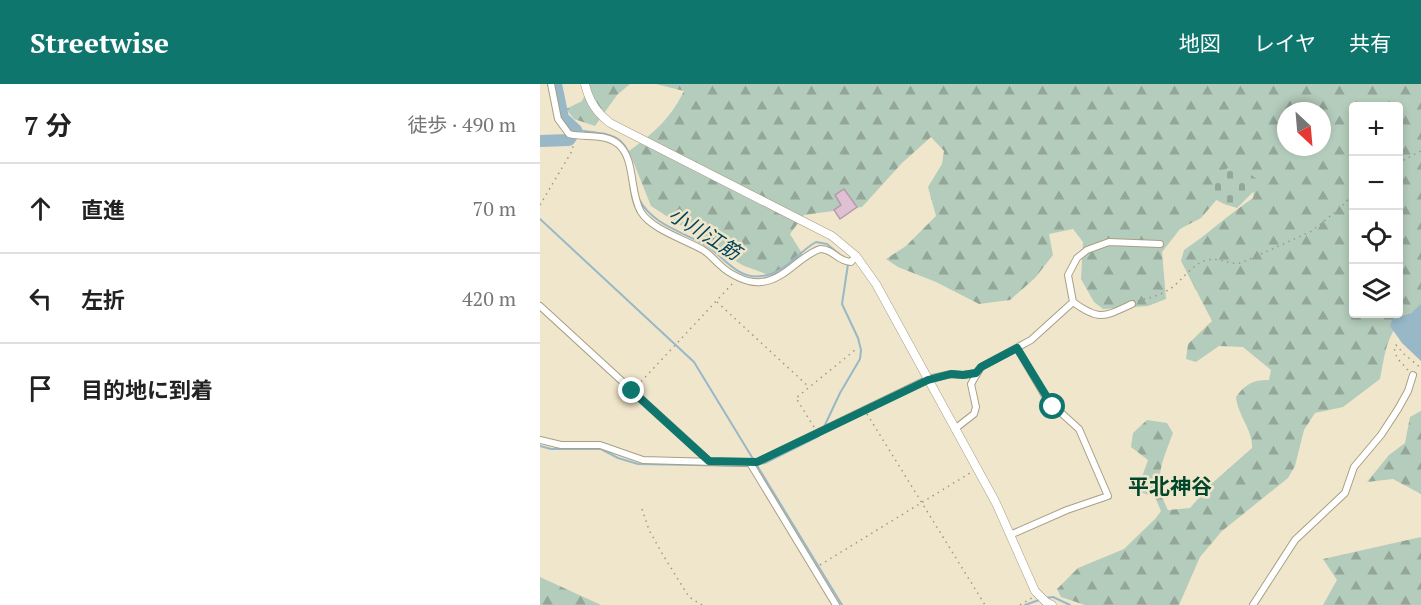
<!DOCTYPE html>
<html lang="ja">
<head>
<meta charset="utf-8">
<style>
	:root { --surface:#fff; --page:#f2f2f2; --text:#222; --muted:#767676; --line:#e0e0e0; --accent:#0f766e }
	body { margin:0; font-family:"PT Serif","Noto Sans JP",serif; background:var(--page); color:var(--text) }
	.controls { position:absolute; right:18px; top:18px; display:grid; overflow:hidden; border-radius:6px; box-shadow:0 3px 9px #0003 }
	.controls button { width:54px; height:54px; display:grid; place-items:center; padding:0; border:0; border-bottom:2px solid var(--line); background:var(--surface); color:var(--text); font:30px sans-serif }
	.compass { position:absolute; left:737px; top:18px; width:54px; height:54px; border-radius:50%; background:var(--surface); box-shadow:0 3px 9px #0003; rotate:154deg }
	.stop { position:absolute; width:18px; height:18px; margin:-14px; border:4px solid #0f766e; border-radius:50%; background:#fff }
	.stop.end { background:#0f766e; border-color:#fff; box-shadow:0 2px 6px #0008 }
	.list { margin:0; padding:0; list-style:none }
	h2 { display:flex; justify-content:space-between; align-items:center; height:78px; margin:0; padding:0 24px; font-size:26px }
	h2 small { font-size:20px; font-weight:400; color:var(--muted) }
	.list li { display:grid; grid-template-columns:39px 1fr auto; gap:18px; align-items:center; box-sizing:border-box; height:90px; padding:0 24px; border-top:2px solid var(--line) }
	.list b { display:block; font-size:22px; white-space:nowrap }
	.list em { font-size:20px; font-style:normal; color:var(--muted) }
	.icon { flex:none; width:33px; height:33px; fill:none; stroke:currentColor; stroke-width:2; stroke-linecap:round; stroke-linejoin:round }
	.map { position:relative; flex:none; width:881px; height:521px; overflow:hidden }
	header { display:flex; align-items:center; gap:36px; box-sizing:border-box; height:84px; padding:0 30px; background:var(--accent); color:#fff }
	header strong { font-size:28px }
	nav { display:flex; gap:33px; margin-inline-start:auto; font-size:21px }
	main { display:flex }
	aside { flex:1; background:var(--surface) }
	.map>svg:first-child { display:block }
	.forest { fill:url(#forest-firs); fill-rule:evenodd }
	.cemetery { fill:url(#cemetery-stones) }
	.water { fill:#98b8c8 }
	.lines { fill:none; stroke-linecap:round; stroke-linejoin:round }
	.stream { stroke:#98b8c8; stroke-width:2 }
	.river { stroke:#98b8c8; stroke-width:12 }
	.building { fill:#dfc1d3; stroke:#b59baa; stroke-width:1.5 }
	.minor-casing { stroke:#a89f85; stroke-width:8 }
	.tertiary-casing { stroke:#a89f85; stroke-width:9 }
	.path { stroke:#a19985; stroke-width:1.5; stroke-dasharray:1.5 4.5; stroke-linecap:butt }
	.minor { stroke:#fff; stroke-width:6 }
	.tertiary { stroke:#fff; stroke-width:8 }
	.route { stroke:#0f766e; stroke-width:8 }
	.labels { text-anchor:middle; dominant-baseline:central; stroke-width:5; stroke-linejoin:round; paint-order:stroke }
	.water-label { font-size:20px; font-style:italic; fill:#00455b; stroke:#f0e6cb }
	.quarter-label { font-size:21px; font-weight:bold; fill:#00462b; stroke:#f0e6cb }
</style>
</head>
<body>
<header>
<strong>Streetwise</strong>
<nav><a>地図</a><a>レイヤ</a><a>共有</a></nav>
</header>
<main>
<aside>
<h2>7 分<small>徒歩 · 490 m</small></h2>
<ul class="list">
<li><svg class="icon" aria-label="ahead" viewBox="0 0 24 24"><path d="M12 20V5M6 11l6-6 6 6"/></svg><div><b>直進</b></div><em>70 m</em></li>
<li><svg class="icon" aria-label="left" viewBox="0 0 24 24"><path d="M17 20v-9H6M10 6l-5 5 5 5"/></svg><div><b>左折</b></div><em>420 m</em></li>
<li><svg class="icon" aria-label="arrive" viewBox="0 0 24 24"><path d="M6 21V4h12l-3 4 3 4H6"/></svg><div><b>目的地に到着</b></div></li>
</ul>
</aside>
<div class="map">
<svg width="881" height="521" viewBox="0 0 881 521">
	<defs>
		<pattern id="forest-firs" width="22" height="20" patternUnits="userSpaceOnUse" patternTransform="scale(1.5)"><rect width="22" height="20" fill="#b4ccbb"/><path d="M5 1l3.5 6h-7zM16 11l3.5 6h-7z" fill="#93a698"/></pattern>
		<pattern id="cemetery-stones" width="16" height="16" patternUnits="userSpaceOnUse" patternTransform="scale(1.5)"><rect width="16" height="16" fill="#b4ccbb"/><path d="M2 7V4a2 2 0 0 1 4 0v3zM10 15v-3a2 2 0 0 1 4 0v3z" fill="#93a698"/></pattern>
	</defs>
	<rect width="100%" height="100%" fill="#f0e6cb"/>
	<path class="forest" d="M 50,0 L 90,0 L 77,11 L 55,42 L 34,35 L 26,25 L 42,17 Z
		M 116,0 L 881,0 L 881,222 C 847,243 847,259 840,295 L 803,323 L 775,329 L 764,346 L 755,382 L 748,394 L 682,447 L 660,473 L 639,521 L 545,521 L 521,513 L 517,505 L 538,484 L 584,465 L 615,435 L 621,427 L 615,413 L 597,407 L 608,376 L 591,363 L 593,349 L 607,336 L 627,339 L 633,349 C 622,379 612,396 628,426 L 650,424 L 669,402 L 712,364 C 713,346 698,332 696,313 C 706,300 712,296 729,296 L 731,286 L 703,263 L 679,262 L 656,278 L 646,275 L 648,260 L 672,237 L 641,177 L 644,166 C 668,150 689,130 713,114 L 715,100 L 696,93 L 661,134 L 640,145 L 622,168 L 626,215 L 608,222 L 563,225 L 554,218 L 541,195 L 543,158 L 533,145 L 509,150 L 513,171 L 495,194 L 470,216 L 439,220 L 396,198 L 358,183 L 346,175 L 366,162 L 396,132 L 388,103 L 402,80 L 404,67 L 391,53 L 362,79 L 322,123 L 264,131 L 250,150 L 263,171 L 231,192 L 202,181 L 111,122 L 89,67 C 114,49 130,35 144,7 ZM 814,22 L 858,22 L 858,230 L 814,230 ZM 746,27 L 782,27 L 782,63 L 746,63 Z
		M 881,327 L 881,410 L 853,395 L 827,398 L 849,371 L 865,359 L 870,333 Z
		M 881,453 L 881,521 L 783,521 L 797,496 L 783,475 Z
		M 0,493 L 61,521 L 0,521 Z"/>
	<path class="cemetery" d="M 689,83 C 702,86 716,91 723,102 L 712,109 L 697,124 L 684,120 L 671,113 C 672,97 677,91 689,83 Z"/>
	<path class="water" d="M 881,220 L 881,277 L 862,259 L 850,242 L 852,236 L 871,229 Z"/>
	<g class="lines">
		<path class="stream" d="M 36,46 C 65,50 85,47 92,80
			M 99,115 C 112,141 144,148 167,162 C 184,173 198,196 222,192 C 244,190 258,168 276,158 L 287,160 L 305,175
			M 0,135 L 154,278 L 302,521
			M 284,343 L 300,309 L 320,275 L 321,266 L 318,254 L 302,220 L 308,180
			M 0,362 L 11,365 L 61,365 L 78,374 L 98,380 L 208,382 L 225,379 L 279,352 L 282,348
			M 505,514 L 513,513 L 530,521
			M 485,521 L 499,516"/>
		<path class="river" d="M 0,57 L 29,56 L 36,46 L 23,34 L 16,0"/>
	</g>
	<path class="building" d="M 304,105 L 317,123 L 300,135 L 294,126 L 301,121 L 295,111 Z"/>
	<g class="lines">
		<g class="minor-casing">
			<path id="minor" d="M 11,0 L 18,35 L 29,50 C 44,54 65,49 78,60 C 96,75 89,108 101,128 C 111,145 146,156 163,166 C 170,170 174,176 180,181 C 189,190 208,200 221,198 C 245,196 259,172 280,165 C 294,165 296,177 311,178 L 316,172
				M 533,218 L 528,191 L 537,174 L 547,166 L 569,158 L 620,160
				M 0,222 L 169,377
				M 416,344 L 434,330 L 436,323 L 431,300 L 441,283 L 491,256 L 533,218 C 559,237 564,233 592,220
				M 0,356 L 21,361 L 60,361 L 103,376 L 210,379 L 296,521
				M 210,379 L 217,378 L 388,295 L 411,290 L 423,291 L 436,289
				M 470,451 L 527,426 L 568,412 L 539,345 L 508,317 L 477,264
				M 713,521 L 755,456 L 805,409 L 814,383 L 841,351 L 858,325 L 868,307 L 873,291"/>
		</g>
		<g class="tertiary-casing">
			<path id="tertiary" d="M 45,0 C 49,17 56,28 70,39 L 292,152 L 316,172 L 336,200 L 456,419 L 495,507 L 506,518 L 512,521"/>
		</g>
		<path class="path" d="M 858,79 L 881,67
			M 0,121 L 32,67 L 34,58
			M 598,217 C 609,214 621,211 630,205 C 643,196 652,179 668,176 C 679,173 689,181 701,179 L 772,147 L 800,124 L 814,109
			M 177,218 L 269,303
			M 868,286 L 857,274 L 854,264 L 856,261 L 864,270 L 881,284
			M 97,302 L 194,198
			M 327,330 L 445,521
			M 274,343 L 256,314 L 315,266
			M 102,425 L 109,446 L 123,471 L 149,513 L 162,521
			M 280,481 L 430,389
			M 480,521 L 492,514"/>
		<use href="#minor" class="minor"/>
		<use href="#tertiary" class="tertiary"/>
	</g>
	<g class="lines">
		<path class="route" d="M 92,307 L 169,377 L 217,378 L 388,296 L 411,290 L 423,291 L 436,289 L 441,283 L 477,264 L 513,323"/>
	</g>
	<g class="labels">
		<g class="water-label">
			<text transform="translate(165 149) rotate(32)">小川江筋</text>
		</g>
		<g class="quarter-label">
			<text x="630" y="402">平北神谷</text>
		</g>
	</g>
</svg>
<div class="controls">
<button>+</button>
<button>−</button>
<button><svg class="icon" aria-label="locate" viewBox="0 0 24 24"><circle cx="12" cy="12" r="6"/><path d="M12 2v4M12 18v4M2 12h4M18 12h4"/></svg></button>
<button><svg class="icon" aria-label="layers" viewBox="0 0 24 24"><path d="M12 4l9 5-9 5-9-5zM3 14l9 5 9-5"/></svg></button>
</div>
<svg class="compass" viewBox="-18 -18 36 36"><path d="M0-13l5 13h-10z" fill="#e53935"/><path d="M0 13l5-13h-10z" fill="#767676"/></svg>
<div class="stop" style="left:513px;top:323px"></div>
<div class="stop end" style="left:92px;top:307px"></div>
</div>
</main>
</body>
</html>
